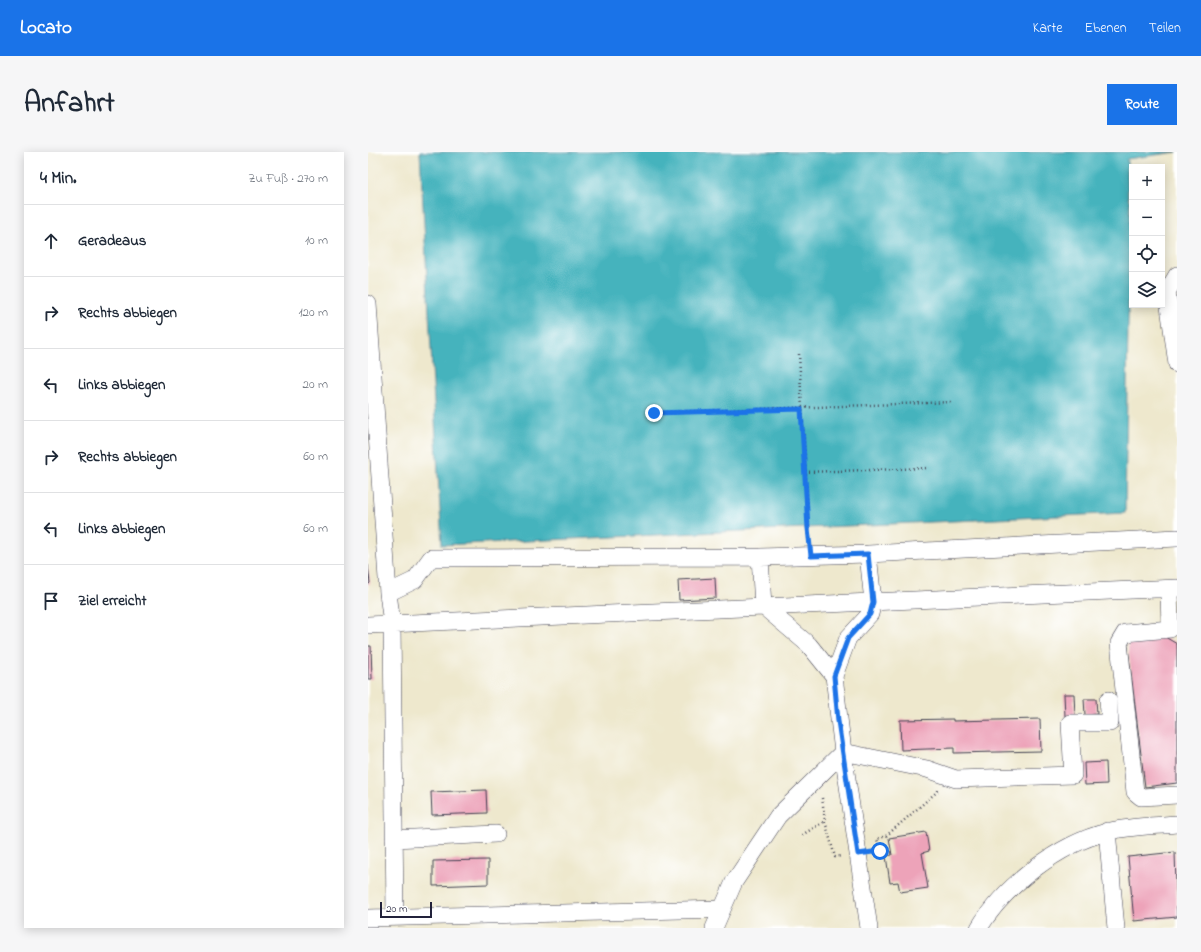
<!DOCTYPE html>
<html lang="de">
<head>
<meta charset="utf-8">
<style>
	:root { --surface:#fff; --page:#f6f6f7; --text:#1f2937; --muted:#747a83; --line:#e0e1e3; --accent:#1a73e8 }
	body { margin:0; font-family:"Indie Flower",sans-serif; background:var(--page); color:var(--text) }
	.controls { position:absolute; right:12px; top:12px; display:grid; overflow:hidden; border-radius:0px; box-shadow:0 2px 10px #0003 }
	.controls button { width:36px; height:36px; display:grid; place-items:center; padding:0; border:0; border-bottom:1px solid var(--line); background:var(--surface); color:var(--text); font:20px sans-serif }
	.scale { position:absolute; left:12px; bottom:10px; width:52px; box-sizing:border-box; padding-left:4px; border:2px solid #22223b; border-top:0; font-size:11px; line-height:14px; white-space:nowrap; color:#22223b; -webkit-text-stroke:3px #fff; paint-order:stroke }
	.stop { position:absolute; width:12px; height:12px; margin:-9px; border:3px solid #1a73e8; border-radius:50%; background:#fff }
	.stop.end { background:#1a73e8; border-color:#fff; box-shadow:0 1px 4px #0008 }
	.list { margin:0; padding:0; list-style:none }
	h2 { display:flex; justify-content:space-between; align-items:center; height:52px; margin:0; padding:0 16px; font-size:17px }
	h2 small { font-size:13px; font-weight:400; color:var(--muted) }
	.list li { display:grid; grid-template-columns:26px 1fr auto; gap:12px; align-items:center; box-sizing:border-box; height:72px; padding:0 16px; border-top:1px solid var(--line) }
	.list b { display:block; font-size:15px; white-space:nowrap }
	.list em { font-size:13px; font-style:normal; color:var(--muted) }
	.icon { flex:none; width:22px; height:22px; fill:none; stroke:currentColor; stroke-width:2; stroke-linecap:round; stroke-linejoin:round }
	.map { position:relative; flex:none; width:809px; height:776px; overflow:hidden; border-radius:0px }
	header { display:flex; align-items:center; gap:24px; box-sizing:border-box; height:56px; padding:0 20px; background:var(--accent); color:#fff }
	header strong { font-size:19px }
	nav { display:flex; gap:22px; margin-inline-start:auto; font-size:14px }
	.intro { display:flex; align-items:center; justify-content:space-between; box-sizing:border-box; height:96px; padding:0 24px }
	h1 { margin:0; font-size:28px }
	.button { padding:10px 18px; border-radius:0px; background:var(--accent); color:#fff; font-size:14px; font-weight:700 }
	main { display:flex; gap:24px; padding:0 24px }
	aside { flex:1; background:var(--surface); border-radius:0px; box-shadow:0 2px 10px #0003 }
	.map>svg:first-child { display:block }
	.water { fill:#44b3bd; stroke:#336a7c }
	.building { fill:#eda3b9 }
	.lines { fill:none; stroke-linecap:round; stroke-linejoin:round }
	.minor-casing { stroke:#414051; stroke-width:18 }
	.path { stroke:#414051; stroke-width:2.5; stroke-dasharray:1 3; stroke-linecap:butt }
	.minor { stroke:#fff; stroke-width:17 }
	.route { stroke:#1a73e8; stroke-width:5 }
</style>
</head>
<body>
<header>
<strong>Locato</strong>
<nav><a>Karte</a><a>Ebenen</a><a>Teilen</a></nav>
</header>
<div class="intro"><h1>Anfahrt</h1><a class="button">Route</a></div>
<main>
<aside>
<h2>4 Min.<small>Zu Fuß · 270 m</small></h2>
<ul class="list">
<li><svg class="icon" aria-label="ahead" viewBox="0 0 24 24"><path d="M12 20V5M6 11l6-6 6 6"/></svg><div><b>Geradeaus</b></div><em>10 m</em></li>
<li><svg class="icon" aria-label="right" viewBox="0 0 24 24"><path d="M7 20v-9h11M14 6l5 5-5 5"/></svg><div><b>Rechts abbiegen</b></div><em>120 m</em></li>
<li><svg class="icon" aria-label="left" viewBox="0 0 24 24"><path d="M17 20v-9H6M10 6l-5 5 5 5"/></svg><div><b>Links abbiegen</b></div><em>20 m</em></li>
<li><svg class="icon" aria-label="right" viewBox="0 0 24 24"><path d="M7 20v-9h11M14 6l5 5-5 5"/></svg><div><b>Rechts abbiegen</b></div><em>60 m</em></li>
<li><svg class="icon" aria-label="left" viewBox="0 0 24 24"><path d="M17 20v-9H6M10 6l-5 5 5 5"/></svg><div><b>Links abbiegen</b></div><em>60 m</em></li>
<li><svg class="icon" aria-label="arrive" viewBox="0 0 24 24"><path d="M6 21V4h12l-3 4 3 4H6"/></svg><div><b>Ziel erreicht</b></div></li>
</ul>
</aside>
<div class="map">
<svg width="809" height="776" viewBox="0 0 809 776">
	<rect width="100%" height="100%" fill="#fff"/>
	<filter id="ink" filterUnits="userSpaceOnUse"><feTurbulence type="fractalNoise" baseFrequency=".025" numOctaves="2"/><feDisplacementMap in="SourceGraphic" scale="8" xChannelSelector="R" yChannelSelector="G"/><feConvolveMatrix kernelMatrix="1 2 1 2 8 2 1 2 1" color-interpolation-filters="sRGB"/></filter>
	<filter id="wash" filterUnits="userSpaceOnUse"><feTurbulence type="fractalNoise" baseFrequency=".012" numOctaves="4" result="noise"/><feDisplacementMap in="SourceGraphic" scale="16" xChannelSelector="R" yChannelSelector="G"/><feGaussianBlur stdDeviation="0.9" result="paint"/><feColorMatrix in="noise" values="0 0 0 0 0 0 0 0 0 0 0 0 0 0 0 0 0 1.4 0 .05"/><feComposite in="paint" operator="in"/></filter>
	<g filter="url(#wash)">
		<rect width="100%" height="100%" fill="#eee8cd"/>
		<path class="water" d="M 52,0 L 809,0 L 759,7 L 760,46 L 762,50 L 757,361 L 74,393 Z"/>
		<g id="blocks">
			<path class="building" d="M 0,413 L 2,431 L 0,433 Z
				M 347,426 L 348,446 L 311,448 L 310,428 Z
				M 797,485 L 809,492 L 809,631 L 777,635 L 759,488 Z
				M 0,494 L 3,494 L 4,527 L 0,527 Z
				M 696,542 L 706,542 L 707,564 L 697,564 Z
				M 716,547 L 728,547 L 729,562 L 717,563 Z
				M 585,567 L 585,569 L 672,567 L 673,599 L 586,601 L 586,596 L 533,598 L 532,568 Z
				M 738,610 L 739,632 L 717,633 L 716,611 Z
				M 118,638 L 119,661 L 64,663 L 63,640 Z
				M 558,680 L 561,699 L 554,701 L 560,736 L 532,740 L 530,730 L 522,731 L 518,704 L 524,703 L 521,686 Z
				M 807,700 L 809,765 L 766,769 L 760,705 Z
				M 120,708 L 120,732 L 65,734 L 65,709 Z"/>
		</g>
	</g>
	<g filter="url(#ink)">
		<use href="#blocks" fill-opacity="0" stroke="#414051" stroke-width="1"/>
		<g class="lines">
			<g class="minor-casing">
				<path id="minor" d="M 809,123 L 799,140 L 809,212
					M 0,152 L 20,441 L 24,472 L 27,764
					M 500,402 L 505,450 L 502,462 L 480,486 L 466,524 L 475,600 L 501,776
					M 392,405 L 395,454 L 441,493 L 466,524
					M 801,437 L 802,477 L 757,481 L 751,491 L 767,640 L 773,645 L 809,643
					M 20,441 L 47,428 L 63,406 L 392,405 L 500,402 L 809,386
					M 0,473 L 809,436
					M 739,679 L 748,776
					M 26,687 L 128,682
					M 0,766 L 353,757
					M 346,776 L 366,730 L 410,664 L 475,600 L 559,617 L 588,627 L 705,623 L 702,571 L 742,571 L 740,548
					M 611,776 C 636,734 691,692 739,680 C 759,674 788,674 809,672"/>
			</g>
			<path class="path" d="M 431,202 L 441,387
				M 286,261 L 584,250
				M 437,320 L 561,316
				M 454,646 L 457,669
				M 434,683 L 457,669 L 467,705 L 474,704
				M 506,700 L 512,699 L 509,687 L 518,684 L 571,638"/>
			<use href="#minor" class="minor"/>
		</g>
	</g>
	<g class="lines" filter="url(#ink)">
		<path class="route" d="M 286,261 L 433,257 L 440,376 L 443,404 L 500,402 L 505,450 L 502,462 L 480,486 L 466,524 L 470,569 L 490,702 L 512,699"/>
	</g>
</svg>
<div class="controls">
<button>+</button>
<button>−</button>
<button><svg class="icon" aria-label="locate" viewBox="0 0 24 24"><circle cx="12" cy="12" r="6"/><path d="M12 2v4M12 18v4M2 12h4M18 12h4"/></svg></button>
<button><svg class="icon" aria-label="layers" viewBox="0 0 24 24"><path d="M12 4l9 5-9 5-9-5zM3 14l9 5 9-5"/></svg></button>
</div>
<div class="scale">20 m</div>
<div class="stop" style="left:512px;top:699px"></div>
<div class="stop end" style="left:286px;top:261px"></div>
</div>
</main>
</body>
</html>
